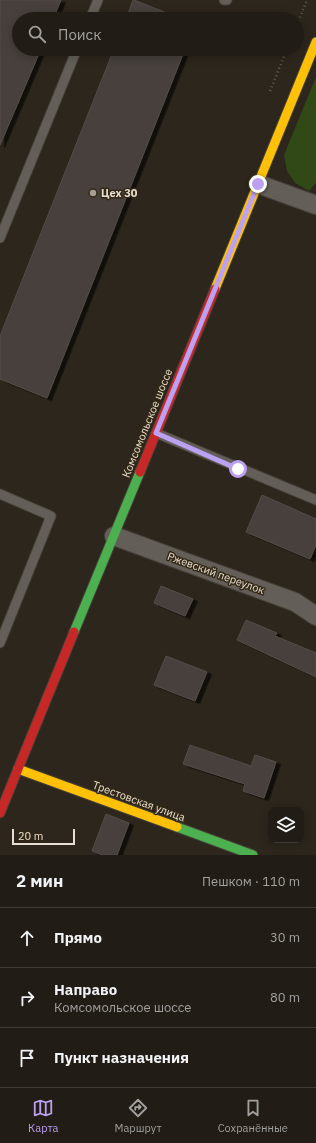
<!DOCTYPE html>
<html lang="ru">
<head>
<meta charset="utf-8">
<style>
	:root { --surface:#211c15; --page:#2d2922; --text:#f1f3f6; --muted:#a2a1a0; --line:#3e3a34; --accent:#bca0f2 }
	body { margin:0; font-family:"IBM Plex Sans",sans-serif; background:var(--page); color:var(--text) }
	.controls { position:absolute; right:12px; bottom:12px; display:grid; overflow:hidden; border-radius:8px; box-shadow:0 2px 10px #0003 }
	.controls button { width:36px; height:36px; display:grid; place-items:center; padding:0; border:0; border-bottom:1px solid var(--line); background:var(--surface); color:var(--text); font:20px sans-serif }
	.scale { position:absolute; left:12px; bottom:10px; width:63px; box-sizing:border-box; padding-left:4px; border:2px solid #e7dfd4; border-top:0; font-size:11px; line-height:14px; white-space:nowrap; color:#e7dfd4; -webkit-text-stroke:3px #332815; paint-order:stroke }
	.stop { position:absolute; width:12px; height:12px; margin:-9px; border:3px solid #bca0f2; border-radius:50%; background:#fff }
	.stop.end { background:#bca0f2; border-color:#fff; box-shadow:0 1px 4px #0008 }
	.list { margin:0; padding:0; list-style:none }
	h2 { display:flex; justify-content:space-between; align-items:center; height:52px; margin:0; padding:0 16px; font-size:17px }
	h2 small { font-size:13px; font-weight:400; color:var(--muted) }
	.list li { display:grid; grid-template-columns:26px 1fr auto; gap:12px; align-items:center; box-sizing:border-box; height:60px; padding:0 16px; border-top:1px solid var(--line) }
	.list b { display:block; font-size:15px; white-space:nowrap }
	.list p { margin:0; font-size:13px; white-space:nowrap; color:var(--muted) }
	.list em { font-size:13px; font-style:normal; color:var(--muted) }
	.icon { flex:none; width:22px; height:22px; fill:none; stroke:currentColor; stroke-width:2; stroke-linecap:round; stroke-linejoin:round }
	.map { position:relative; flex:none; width:316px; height:855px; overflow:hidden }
	.search { position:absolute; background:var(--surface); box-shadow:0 2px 10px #0003; left:12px; right:12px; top:12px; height:44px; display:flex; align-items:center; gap:10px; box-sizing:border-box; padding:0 14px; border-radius:22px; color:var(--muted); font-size:15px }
	.sheet { height:232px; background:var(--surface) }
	nav { display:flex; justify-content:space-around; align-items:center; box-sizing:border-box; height:56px; border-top:1px solid var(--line); background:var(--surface); font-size:11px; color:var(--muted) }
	nav a { display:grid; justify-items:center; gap:2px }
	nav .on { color:var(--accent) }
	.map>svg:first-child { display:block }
	.green { fill:#304916 }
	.building { fill:#463f3d; stroke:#544d49; filter:url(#shadow) }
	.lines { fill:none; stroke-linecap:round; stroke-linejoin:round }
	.lane-casing { stroke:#464139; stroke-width:11 }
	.street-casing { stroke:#464139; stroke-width:20 }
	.fast-casing { stroke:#464139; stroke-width:11 }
	.slow-casing { stroke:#464139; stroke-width:11 }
	.jam-casing { stroke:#464139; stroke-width:11 }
	.path { stroke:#625d56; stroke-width:2.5; stroke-dasharray:1 3; stroke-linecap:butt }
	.lane { stroke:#635f58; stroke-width:9 }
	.street { stroke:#635f58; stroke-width:18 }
	.fast { stroke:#4caf50; stroke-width:9 }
	.slow { stroke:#ffc107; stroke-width:9 }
	.jam { stroke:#c62828; stroke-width:9 }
	.route { stroke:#bca0f2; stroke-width:5 }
	.poi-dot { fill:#a69e94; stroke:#332815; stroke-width:1.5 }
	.labels { text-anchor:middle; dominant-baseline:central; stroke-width:3; stroke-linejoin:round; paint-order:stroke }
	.poi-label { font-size:11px; font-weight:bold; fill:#e7dfd4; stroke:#332815; text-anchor:start }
	.street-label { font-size:11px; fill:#e7dfd4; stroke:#332815 }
</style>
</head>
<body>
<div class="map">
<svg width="316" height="855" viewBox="0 0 316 855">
	<defs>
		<filter id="shadow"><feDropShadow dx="4.5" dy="2.5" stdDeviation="0" flood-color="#0009"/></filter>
	</defs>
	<rect width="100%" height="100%" fill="#2c261c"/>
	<path class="green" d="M 316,77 L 316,183 L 309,191 L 295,183 L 287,171 L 284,155 Z"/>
	<path class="building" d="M 0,0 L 61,0 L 53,19 L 19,19 L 19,49 L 41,49 L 0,145 Z
		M 133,0 L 134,0 L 182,19 L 126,19 Z
		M 114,49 L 185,49 L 47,398 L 0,379 L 0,336 Z
		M 262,495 L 316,519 L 316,545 L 310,559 L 246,532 Z
		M 161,586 L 193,599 L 185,616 L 154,603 Z
		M 246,620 L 277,633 L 275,636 L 316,653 L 316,677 L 237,640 Z
		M 166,656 L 207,672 L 195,701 L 154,685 Z
		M 190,745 L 251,766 L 255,755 L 276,762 L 264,798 L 243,791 L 245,784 L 183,764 Z
		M 106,814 L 129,823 L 117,855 L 103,855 L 92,851 Z"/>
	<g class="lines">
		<g class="lane-casing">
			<path id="lane" d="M 224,0 L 227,0
				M 90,19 L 98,0
				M 0,238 L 77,49
				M 156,433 L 316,500
				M 0,494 L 51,516 L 0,643"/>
		</g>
		<g class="street-casing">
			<path id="street" d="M 258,184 L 316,205
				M 114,536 L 295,602 L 316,616"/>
		</g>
		<g class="fast-casing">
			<path id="fast" d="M 74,632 L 140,472
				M 177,827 L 253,855"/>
		</g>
		<g class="slow-casing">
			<path id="slow" d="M 215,289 L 316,42
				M 18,769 L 177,827"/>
		</g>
		<g class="jam-casing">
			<path id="jam" d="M 140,472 L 215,289
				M 0,813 L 74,632"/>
		</g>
		<path class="path" d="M 297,25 L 307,0
			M 270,91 L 287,49"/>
		<use href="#lane" class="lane"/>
		<use href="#street" class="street"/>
		<use href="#fast" class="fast"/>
		<use href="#slow" class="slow"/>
		<use href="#jam" class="jam"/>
	</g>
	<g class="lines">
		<path class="route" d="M 238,469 L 156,433 L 258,184"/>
	</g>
	<circle class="poi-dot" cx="93" cy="193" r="4"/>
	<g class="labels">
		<g class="poi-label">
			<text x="101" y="193">Цех 30</text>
		</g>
		<g class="street-label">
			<text transform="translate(147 423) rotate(-68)">Комсомольское шоссе</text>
			<text transform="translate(216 573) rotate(20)">Ржевский переулок</text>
			<text transform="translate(139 801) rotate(20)">Трестовская улица</text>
		</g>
	</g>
</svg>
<div class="controls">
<button><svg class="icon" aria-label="layers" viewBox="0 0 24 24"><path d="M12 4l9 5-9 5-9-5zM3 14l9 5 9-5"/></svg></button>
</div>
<div class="scale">20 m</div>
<div class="stop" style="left:238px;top:469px"></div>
<div class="stop end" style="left:258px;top:184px"></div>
<div class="search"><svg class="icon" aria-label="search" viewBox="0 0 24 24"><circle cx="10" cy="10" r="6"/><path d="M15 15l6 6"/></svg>Поиск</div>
</div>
<section class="sheet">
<h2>2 мин<small>Пешком · 110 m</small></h2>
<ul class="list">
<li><svg class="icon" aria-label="ahead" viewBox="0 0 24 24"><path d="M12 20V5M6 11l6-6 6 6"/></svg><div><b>Прямо</b></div><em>30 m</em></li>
<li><svg class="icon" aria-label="right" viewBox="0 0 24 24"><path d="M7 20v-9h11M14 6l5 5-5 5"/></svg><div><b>Направо</b><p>Комсомольское шоссе</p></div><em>80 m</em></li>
<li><svg class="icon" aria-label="arrive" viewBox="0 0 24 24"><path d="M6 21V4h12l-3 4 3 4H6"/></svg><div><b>Пункт назначения</b></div></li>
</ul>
</section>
<nav>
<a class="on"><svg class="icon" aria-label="map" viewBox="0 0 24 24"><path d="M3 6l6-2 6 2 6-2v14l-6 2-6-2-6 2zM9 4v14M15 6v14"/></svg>Карта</a>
<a><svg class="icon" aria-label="directions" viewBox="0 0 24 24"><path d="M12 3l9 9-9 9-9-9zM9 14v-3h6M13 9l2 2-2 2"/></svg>Маршрут</a>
<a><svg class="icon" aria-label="saved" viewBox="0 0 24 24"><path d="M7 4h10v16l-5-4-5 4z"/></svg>Сохранённые</a>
</nav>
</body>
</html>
